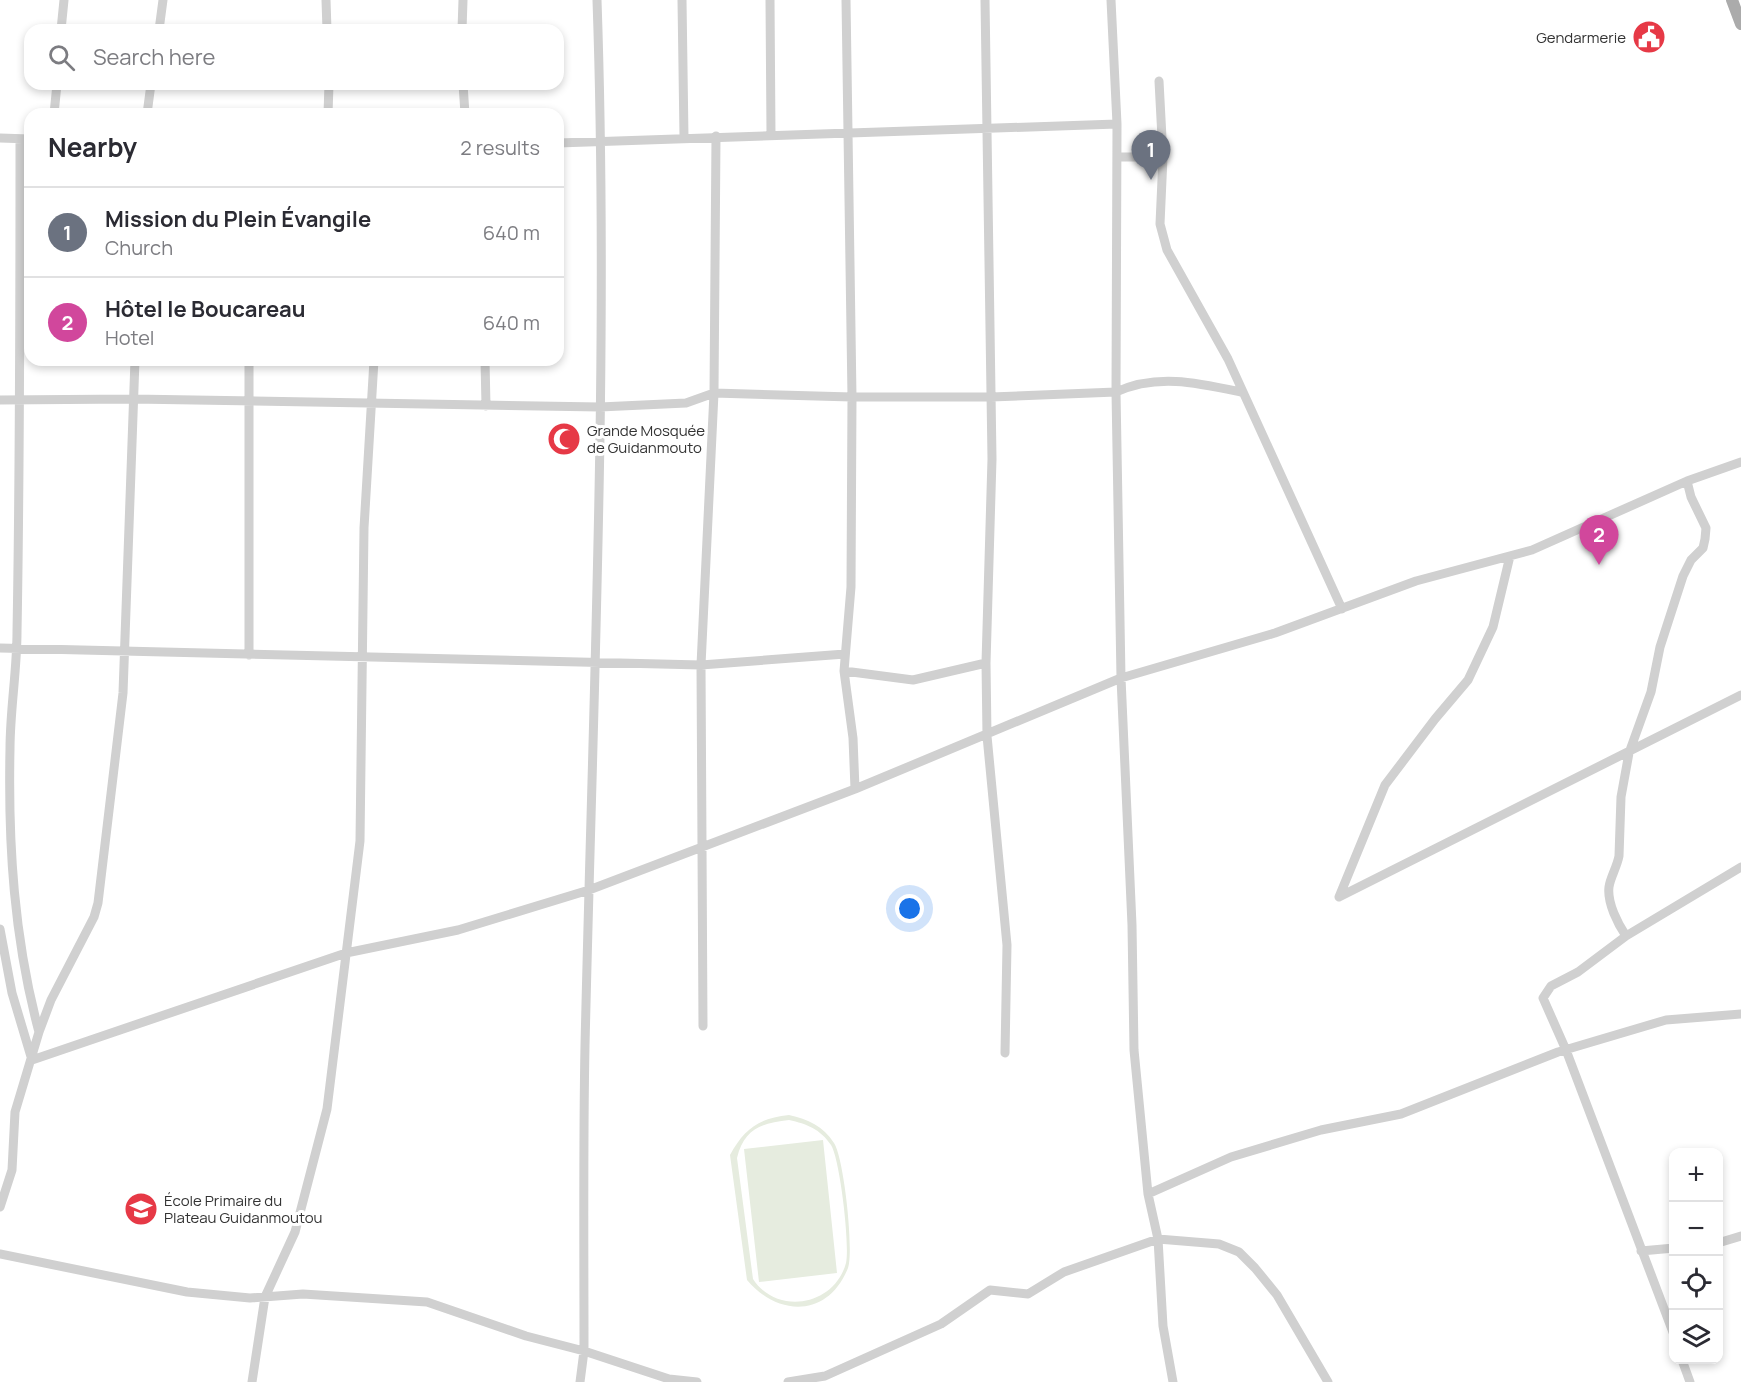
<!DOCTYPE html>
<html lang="en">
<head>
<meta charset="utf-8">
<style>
	:root { --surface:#fff; --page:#f7f7f7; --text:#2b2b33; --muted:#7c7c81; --line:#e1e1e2; --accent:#e63946 }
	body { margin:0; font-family:Manrope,sans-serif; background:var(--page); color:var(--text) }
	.controls { position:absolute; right:18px; bottom:18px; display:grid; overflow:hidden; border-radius:12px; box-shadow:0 3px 9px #0003 }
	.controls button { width:54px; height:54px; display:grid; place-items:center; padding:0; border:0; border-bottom:2px solid var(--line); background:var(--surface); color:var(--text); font:30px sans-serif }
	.you { position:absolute; left:910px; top:909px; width:21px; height:21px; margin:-15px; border:4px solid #fff; border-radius:50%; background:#1a73e8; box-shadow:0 0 0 9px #1a73e833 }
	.badge { display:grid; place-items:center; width:39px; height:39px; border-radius:50%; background:var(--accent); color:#fff; font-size:20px; font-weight:700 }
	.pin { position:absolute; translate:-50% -50px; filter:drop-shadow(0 2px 3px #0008) }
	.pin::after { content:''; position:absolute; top:32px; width:21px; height:18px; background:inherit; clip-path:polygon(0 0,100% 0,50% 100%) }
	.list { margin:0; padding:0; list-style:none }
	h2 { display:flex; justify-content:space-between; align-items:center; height:78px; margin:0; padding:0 24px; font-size:26px }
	h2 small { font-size:20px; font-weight:400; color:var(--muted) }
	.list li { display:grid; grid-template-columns:39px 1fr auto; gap:18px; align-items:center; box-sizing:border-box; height:90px; padding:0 24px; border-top:2px solid var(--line) }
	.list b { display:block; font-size:22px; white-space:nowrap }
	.list p { margin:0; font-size:20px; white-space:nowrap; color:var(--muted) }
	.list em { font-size:20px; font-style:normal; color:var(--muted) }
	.icon { flex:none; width:33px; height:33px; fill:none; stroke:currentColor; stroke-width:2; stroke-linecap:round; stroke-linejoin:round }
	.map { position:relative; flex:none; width:1741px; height:1382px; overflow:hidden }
	.search { position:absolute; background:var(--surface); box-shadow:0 3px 9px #0003; left:24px; top:24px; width:540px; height:66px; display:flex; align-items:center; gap:15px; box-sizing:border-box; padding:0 21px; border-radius:18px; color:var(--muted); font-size:22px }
	.panel { position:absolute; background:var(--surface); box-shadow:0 3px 9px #0003; left:24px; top:108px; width:540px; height:258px; border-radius:18px }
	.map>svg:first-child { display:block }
	.green { fill:#e6ecdf; fill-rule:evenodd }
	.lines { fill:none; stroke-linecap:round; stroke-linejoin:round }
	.minor { stroke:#d0d0d0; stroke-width:9 }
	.major { stroke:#ababab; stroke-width:12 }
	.labels { text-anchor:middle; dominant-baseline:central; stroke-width:6; stroke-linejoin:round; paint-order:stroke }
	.poi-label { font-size:15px; fill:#333; stroke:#fff; text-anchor:start }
</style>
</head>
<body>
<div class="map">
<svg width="1741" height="1382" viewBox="0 0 1741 1382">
	<rect width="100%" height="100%" fill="#fff"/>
	<path class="green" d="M 789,1115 C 808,1119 823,1126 834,1143 C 844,1158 854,1251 848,1268 C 828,1318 778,1317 747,1280 L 730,1155 C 744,1129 759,1118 789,1115 ZM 789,1120 C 807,1124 820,1129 831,1145 C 840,1159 850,1246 846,1263 C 834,1307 776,1315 753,1279 L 737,1158 C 744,1129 761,1123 789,1120 Z
		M 823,1140 L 837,1273 L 759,1282 L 744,1149 Z"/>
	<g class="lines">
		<path class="minor" d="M 326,0 L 327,30
			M 682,0 L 684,137
			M 770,0 L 771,134
			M 846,0 L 852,397 L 851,587 L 844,671 L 853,738 L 855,789
			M 985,0 L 992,459 L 986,663 L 987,736 L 1007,945 L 1005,1053
			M 1111,0 L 1117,124 L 1116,392 L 1121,678 L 1132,925 L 1134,1050 L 1148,1194 L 1158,1239 L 1163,1326 L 1173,1382
			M 61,30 L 64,0
			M 159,30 L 163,0
			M 462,30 L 463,0
			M 1159,81 L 1163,157 L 1160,224 L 1167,250 L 1228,359 L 1342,609
			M 463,84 L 465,114
			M 54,114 L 57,84
			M 147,114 L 151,84
			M 328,114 L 329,84
			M 0,138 L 30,139
			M 20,139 C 20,303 20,468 17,632 C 17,671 10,710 10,749 C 8,845 14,939 39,1032
			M 558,143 L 1117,124
			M 1117,157 L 1163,157
			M 485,360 L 486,406
			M 0,400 L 133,399 L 600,407 L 686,403 L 714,393 L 852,397 L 991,397 L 1116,392 C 1157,373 1199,383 1241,392
			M 0,648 L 701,665 L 845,654
			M 249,655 L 249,360
			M 844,671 L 913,680 L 986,663
			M 1339,897 L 1741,695
			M 1339,897 L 1385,785 L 1435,719 L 1468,680 L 1493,627 L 1510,556
			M 0,929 L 12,993 L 32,1060 L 346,953 L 458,930 L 589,890 L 855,789 L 1121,678 L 1275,633 L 1416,581 L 1532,550 L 1687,481 L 1741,462
			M 1626,936 L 1741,867
			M 703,1026 L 701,665 L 714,393 L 716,136
			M 1148,1194 L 1231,1157 L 1321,1130 L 1401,1114 L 1558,1052 L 1666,1020 L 1741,1014
			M 0,1207 L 12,1170 L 15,1112 L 39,1032 L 51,1000 L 94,917 L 98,903 L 123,693 L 135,360
			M 1718,1243 L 1741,1236
			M 1641,1251 L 1674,1248
			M 0,1254 L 187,1292 L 250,1298 L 303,1294 L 427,1302 L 526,1336 L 584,1351 L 669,1379 L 697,1382
			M 1674,1335 L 1566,1050 L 1543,998 L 1551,986 L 1578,972 L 1626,936 C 1618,924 1607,903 1609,887 C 1610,878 1617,867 1619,856 L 1621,797 L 1629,753 L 1651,692 L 1660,647 L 1683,576 L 1691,560 L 1703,548 L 1705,539 L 1706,528 L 1691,497 L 1687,481
			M 1682,1360 L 1690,1382
			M 252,1382 L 265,1297 L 295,1232 L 327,1109 L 360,841 L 364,528 L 374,360
			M 580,1382 L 584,1351 C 584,1249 583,1147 585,1046 C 593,697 609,348 597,0
			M 788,1382 L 825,1376 L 941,1324 L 990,1290 L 1028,1294 L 1064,1272 L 1158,1239 L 1219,1244 L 1239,1252 L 1255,1268 L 1277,1295 L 1328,1382"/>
		<path class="major" d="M 1732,0 L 1741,24"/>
	</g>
	<defs>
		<g id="civic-disc" transform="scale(1.725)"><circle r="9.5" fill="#e63946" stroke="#fff"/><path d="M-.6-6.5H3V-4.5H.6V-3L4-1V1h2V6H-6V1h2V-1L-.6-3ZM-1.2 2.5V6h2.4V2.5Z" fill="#fff"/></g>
		<g id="mosque-disc" transform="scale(1.725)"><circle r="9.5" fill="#e63946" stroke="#fff"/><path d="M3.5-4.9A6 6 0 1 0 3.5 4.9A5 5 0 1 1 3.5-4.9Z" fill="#fff"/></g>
		<g id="school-disc" transform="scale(1.725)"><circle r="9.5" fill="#e63946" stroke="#fff"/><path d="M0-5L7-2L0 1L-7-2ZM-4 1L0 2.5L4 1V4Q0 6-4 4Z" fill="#fff"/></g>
	</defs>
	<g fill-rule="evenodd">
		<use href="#civic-disc" x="1649" y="37"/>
		<use href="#mosque-disc" x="564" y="439"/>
		<use href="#school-disc" x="141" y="1209"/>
	</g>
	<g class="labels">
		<g class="poi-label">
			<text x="1626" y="37" text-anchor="end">Gendarmerie</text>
			<text x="587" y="430">Grande Mosquée<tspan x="587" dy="17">de Guidanmouto</tspan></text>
			<text x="164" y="1200">École Primaire du<tspan x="164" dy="17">Plateau Guidanmoutou</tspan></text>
		</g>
	</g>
</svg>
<div class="controls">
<button>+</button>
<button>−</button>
<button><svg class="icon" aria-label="locate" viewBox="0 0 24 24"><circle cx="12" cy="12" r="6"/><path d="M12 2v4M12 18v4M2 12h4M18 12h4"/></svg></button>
<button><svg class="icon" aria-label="layers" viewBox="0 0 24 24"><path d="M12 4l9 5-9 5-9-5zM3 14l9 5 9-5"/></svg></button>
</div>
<div class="you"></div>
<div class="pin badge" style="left:1151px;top:180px;background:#6b7280">1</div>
<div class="pin badge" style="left:1599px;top:565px;background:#d1479c">2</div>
<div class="search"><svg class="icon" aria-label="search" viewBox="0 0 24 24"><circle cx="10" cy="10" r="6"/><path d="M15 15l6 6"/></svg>Search here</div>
<section class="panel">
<h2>Nearby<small>2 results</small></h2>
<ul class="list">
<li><span class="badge" style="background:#6b7280">1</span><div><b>Mission du Plein Évangile</b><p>Church</p></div><em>640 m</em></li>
<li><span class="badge" style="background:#d1479c">2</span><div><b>Hôtel le Boucareau</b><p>Hotel</p></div><em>640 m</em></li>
</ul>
</section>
</div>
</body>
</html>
